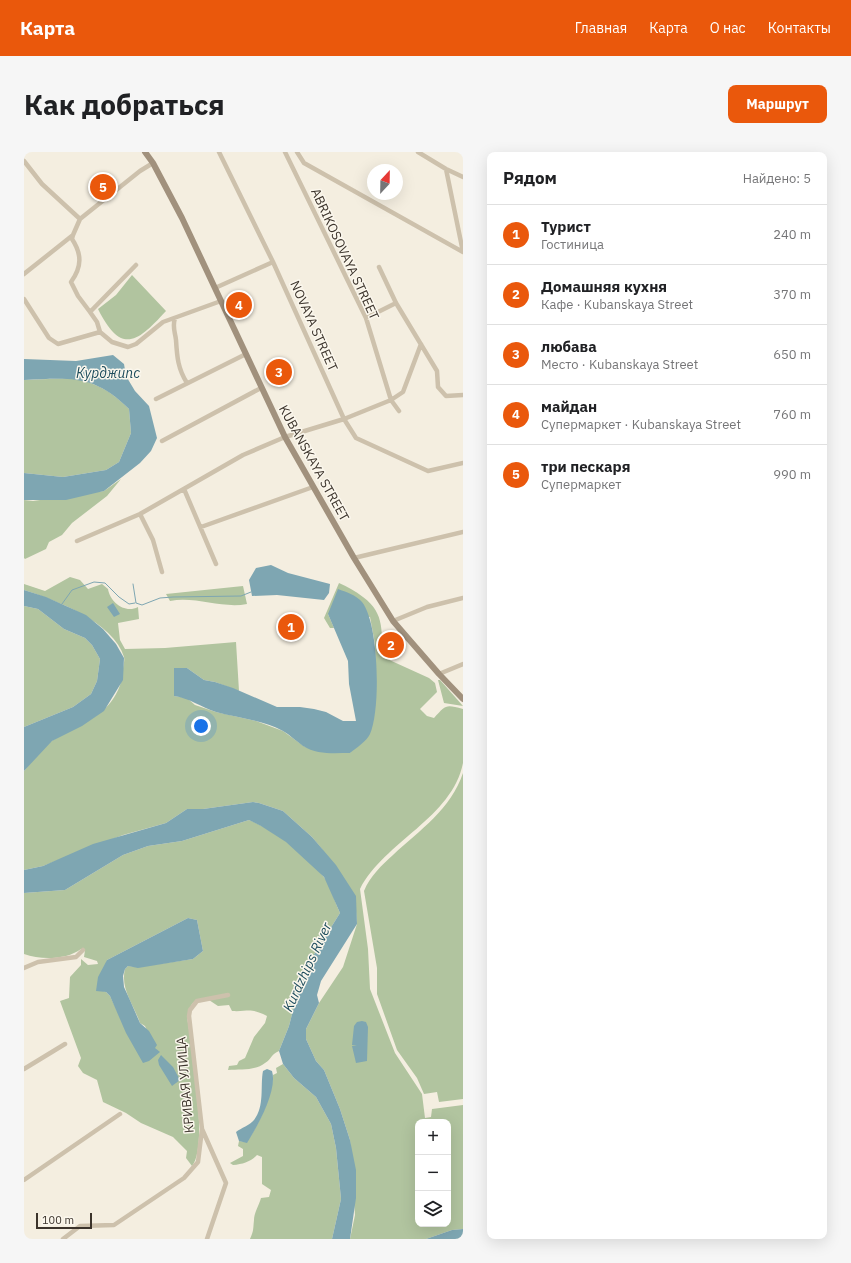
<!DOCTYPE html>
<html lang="ru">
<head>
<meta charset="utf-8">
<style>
	:root { --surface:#fff; --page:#f6f6f6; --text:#202124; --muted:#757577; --line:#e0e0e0; --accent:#ea580c }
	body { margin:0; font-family:"IBM Plex Sans",sans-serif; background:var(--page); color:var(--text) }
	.controls { position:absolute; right:12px; bottom:12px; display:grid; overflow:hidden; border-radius:8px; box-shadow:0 4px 16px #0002 }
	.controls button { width:36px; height:36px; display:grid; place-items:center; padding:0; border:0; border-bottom:1px solid var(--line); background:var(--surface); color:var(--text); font:20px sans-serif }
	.compass { position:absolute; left:343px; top:12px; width:36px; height:36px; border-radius:50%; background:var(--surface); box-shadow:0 4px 16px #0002; rotate:22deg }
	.scale { position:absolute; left:12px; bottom:10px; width:56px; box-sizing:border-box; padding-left:4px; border:2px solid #3b332b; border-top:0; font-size:11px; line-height:14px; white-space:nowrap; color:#3b332b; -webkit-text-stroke:3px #fbf7ed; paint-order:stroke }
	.you { position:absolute; left:177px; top:574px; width:14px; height:14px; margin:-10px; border:3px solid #fff; border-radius:50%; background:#1a73e8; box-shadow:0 0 0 6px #1a73e833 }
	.badge { display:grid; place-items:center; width:26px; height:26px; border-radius:50%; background:var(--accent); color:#fff; font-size:13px; font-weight:700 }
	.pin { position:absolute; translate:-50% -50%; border:2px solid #fff; box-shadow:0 1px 4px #0006 }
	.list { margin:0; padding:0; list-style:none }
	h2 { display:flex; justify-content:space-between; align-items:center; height:52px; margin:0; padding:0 16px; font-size:17px }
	h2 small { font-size:13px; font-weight:400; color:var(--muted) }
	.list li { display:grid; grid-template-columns:26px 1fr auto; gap:12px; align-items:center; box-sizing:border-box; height:60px; padding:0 16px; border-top:1px solid var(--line) }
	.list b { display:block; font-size:15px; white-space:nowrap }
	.list p { margin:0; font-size:13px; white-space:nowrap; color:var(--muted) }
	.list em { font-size:13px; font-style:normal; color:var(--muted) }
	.icon { flex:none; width:22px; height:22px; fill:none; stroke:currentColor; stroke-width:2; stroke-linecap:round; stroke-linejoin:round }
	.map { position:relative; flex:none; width:439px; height:1087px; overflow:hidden; border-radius:8px }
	header { display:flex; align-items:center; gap:24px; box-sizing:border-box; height:56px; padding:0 20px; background:var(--accent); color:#fff }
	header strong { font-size:19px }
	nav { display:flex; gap:22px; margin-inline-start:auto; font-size:14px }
	.intro { display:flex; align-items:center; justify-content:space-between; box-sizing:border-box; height:96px; padding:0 24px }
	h1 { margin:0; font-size:28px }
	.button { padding:10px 18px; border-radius:8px; background:var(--accent); color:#fff; font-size:14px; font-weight:700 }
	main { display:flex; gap:24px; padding:0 24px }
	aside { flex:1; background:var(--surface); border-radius:8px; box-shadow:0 4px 16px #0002 }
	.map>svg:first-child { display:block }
	.green { fill:#b1c49f; fill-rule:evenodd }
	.water { fill:#7ea6b2 }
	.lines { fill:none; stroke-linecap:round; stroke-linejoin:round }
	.stream { stroke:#7ea6b2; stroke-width:1 }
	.minor { stroke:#cdc1ac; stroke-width:4.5 }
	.secondary { stroke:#a1917d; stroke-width:6 }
	.labels { text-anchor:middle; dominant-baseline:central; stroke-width:3; stroke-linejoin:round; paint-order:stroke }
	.street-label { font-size:13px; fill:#3b332b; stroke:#fbf7ed }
	.water-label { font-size:14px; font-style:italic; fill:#1f4e5e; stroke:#fbf7ed }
</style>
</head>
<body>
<header>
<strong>Карта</strong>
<nav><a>Главная</a><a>Карта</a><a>О нас</a><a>Контакты</a></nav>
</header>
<div class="intro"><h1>Как добраться</h1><a class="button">Маршрут</a></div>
<main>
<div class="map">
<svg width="439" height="1087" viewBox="0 0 439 1087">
	<rect width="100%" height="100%" fill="#f4eee0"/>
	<path class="green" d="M 108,123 L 142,159 C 113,191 97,203 74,157 L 92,143 Z
		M 49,226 C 74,232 87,239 105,257 L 107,281 L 95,310 L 82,318 L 39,325 L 0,321 L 0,228 Z
		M 97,327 L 83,344 L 48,371 L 38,383 L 25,390 L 22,397 L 1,407 L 0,406 L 0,348 L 9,349 L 80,339 Z
		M 46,425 L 56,428 L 64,437 L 78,432 L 84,437 C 86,450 101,462 114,455 L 115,467 L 94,471 L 96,488 L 101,497 L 141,496 L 212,490 L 215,539 L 191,530 L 180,528 L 163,516 L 150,516 L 150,544 L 163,546 L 171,553 L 192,560 L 232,569 L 259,579 L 281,595 L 326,601 L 352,549 L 351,492 L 346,465 L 304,462 L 310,476 L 306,476 L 300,466 L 315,431 C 324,435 331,439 339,445 C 363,463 355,480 361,506 L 405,526 L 411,531 L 413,540 L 396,557 L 403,564 L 410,566 C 422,553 421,552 439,557 C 439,573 439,596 439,611 C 428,666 361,689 336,737 L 344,797 L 346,837 L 371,901 L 398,942 L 401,966 L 407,965 L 408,957 L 439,953 L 439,1077 L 428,1078 L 402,1087 L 326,1087 L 331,1063 L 326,988 L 316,957 L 300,918 L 292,909 L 282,887 L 282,877 L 295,851 L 319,815 L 333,772 L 332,759 L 298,697 L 288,685 L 259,659 L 235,651 L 229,650 L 179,657 L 163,657 L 142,671 L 99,683 L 19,714 L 0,718 L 0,619 C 8,609 18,595 29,588 C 45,578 63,572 78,559 C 90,550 99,532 99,517 C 99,514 101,509 100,505 C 90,470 31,448 0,438 L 0,432 L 21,439 ZM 394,970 L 424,970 L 424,1072 L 394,1072 Z
		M 219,434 L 223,452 C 198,457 172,444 146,449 L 142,442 Z
		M 0,454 L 14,457 L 40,477 L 61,486 L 68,493 L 76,507 L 73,529 L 67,542 L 49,555 L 0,575 Z
		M 414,528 L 416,528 L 439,554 L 420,551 Z
		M 439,621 L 439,947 L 415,950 L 413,940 L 400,942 L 393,926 L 373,898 L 353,842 L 353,816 L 340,739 C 346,724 358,713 369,703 C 396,678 427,657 439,621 Z
		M 225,668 C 252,679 281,701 299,724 C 306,732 311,751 316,761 L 281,817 L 276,831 L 265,874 L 255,899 C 246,903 248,907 241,911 C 231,919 216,917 204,918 L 205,914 L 213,913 L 215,909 L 221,906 L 230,885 L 241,871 L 243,864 C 226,855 224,860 208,859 L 205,853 L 194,854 L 185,848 L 172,848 L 168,852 L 163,864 C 167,893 185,993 168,1014 L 162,1006 L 163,999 L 149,985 L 117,971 L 102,961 L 79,950 L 73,928 L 59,921 L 54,914 L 57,906 L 36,849 L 45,846 L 46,825 L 57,813 L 57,807 L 64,813 L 74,812 L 73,809 L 60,805 L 61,798 L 57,797 C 42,808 17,808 0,802 L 0,741 L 41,738 L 99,703 L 124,694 L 158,689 ZM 164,766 L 173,768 L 179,799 L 169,807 L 114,815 L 104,814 L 101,817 C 96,837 110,853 116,871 L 121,874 L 131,897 L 107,888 L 86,844 L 82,840 L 79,839 L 83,808 Z
		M 259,912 L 270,926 L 292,945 L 307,972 L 312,996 L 317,1047 L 308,1087 L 226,1087 C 230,1078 229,1077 230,1068 C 230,1061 235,1053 237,1046 L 245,1045 L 247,1038 L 238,1032 L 238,1005 L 233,1003 C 226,1010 219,1012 209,1013 L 206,1011 L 219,1004 L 219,997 L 214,994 L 215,989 L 223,990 C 236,969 247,948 249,923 L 253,921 L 252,916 Z"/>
	<path class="water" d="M 89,203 L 100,212 L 102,224 L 111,239 L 125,254 L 133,286 L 127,299 L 116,311 L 80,339 L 42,348 L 0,348 L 0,321 L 39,325 L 82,318 L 95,310 L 107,281 L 105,257 C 70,222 46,226 0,228 L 0,207 L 52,209 Z
		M 247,413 L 264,421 L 306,432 L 305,441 L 300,448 L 253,443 L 228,444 L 225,428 L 232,416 Z
		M 314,437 C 322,440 332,443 338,450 C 355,471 357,557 346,582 C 343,589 332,596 326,601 C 310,601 293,603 279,594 C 272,589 266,583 259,579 C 238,568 214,566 192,560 C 177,555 165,546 150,544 L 150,516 L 163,516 L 180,528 L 191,530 L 209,536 L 253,555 L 276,555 L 290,557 L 302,560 L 319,569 L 332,569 L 325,532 L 324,509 L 304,462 Z
		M 0,438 L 22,445 L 62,463 L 79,477 L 92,492 L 100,506 L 99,528 L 80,559 L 58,574 L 28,589 L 0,619 L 0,575 L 49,555 L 67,542 L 73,529 L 76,507 L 68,493 L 61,486 L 40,477 L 14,457 L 0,454 Z
		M 89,451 L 96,462 L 90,465 L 83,455 Z
		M 229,650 L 235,651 L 259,659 L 288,685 L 312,713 L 332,744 L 333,772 L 297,829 L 293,843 L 295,851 L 282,877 L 282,887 L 292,909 L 300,918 L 316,957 L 326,988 L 332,1018 L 332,1046 L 326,1087 L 308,1087 L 317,1047 L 312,996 L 307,972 L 292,945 L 270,926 L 259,912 L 255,899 L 265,874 L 276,831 L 281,817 L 316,761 L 300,725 L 262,690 L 237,674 L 225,668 L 158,689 L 124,694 L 99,703 L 41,738 L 0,741 L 0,718 L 19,714 L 69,692 L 142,671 L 163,657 L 179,657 Z
		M 164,766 L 173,768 L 179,799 L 169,807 L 114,816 L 104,814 L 101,817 L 99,824 L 100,835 L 105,846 L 116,871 L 125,879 L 133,893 L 131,896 L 136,900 L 125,909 L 119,911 L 102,881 L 86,844 L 82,840 L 72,839 L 74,825 L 83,808 Z
		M 338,869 L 342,870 L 344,875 L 343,909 L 332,911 L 328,894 L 333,893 L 328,893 L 330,874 L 333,870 Z
		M 137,903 L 149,915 L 156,928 L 148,934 L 135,913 L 134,908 Z
		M 243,917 L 248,919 C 254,938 233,975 223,991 L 215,989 L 212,980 C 217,976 226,973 230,968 C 241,954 236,934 239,919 Z
		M 439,1077 L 439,1087 L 402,1087 L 428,1078 Z"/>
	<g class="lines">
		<path class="stream" d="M 109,432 L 112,451 L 118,453 L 136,446 L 149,445 L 217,444 L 227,440
			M 38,452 L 48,438 L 70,430 L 81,431 L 95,445 L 105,452 L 111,451"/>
		<path class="minor" d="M 195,0 L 249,110 L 320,267 L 332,286 L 404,319 L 439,311
			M 261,0 L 342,166 L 367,248 L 375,259
			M 273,0 L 280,11 L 439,100
			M 394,0 L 422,17 L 439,25
			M 0,9 L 18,32 L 56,67
			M 422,17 L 439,100
			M 49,83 L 48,87 C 58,102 58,115 47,130 L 54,144 L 66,160 L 112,113
			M 355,115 L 372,151 L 413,219 L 414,235 L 422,244 L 439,243
			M 0,122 L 49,83 L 56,67 L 116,19 L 129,11
			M 191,136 L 249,110
			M 0,147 L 25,186 L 34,192 L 76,180 L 88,190 L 104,195 L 112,192 L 139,170 L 197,149
			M 66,160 L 73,170 L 76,180
			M 151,166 C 148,175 151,179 152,188 C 153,205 154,217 163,231
			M 342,166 L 372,151
			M 132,247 L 222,202
			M 138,289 L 237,236
			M 160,337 L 192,412
			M 116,362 L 129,388 L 138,420
			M 177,375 L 289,335
			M 53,389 L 116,362 L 219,303 L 261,285 L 320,267 L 367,248 L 379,240 L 397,192
			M 330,406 L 439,380
			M 369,469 L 403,455 L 439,446
			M 415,522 L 439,512
			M 0,816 L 14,810 L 52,805 L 59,798
			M 0,917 L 41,892
			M 178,977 L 202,1031 L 183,1087
			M 0,1028 L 96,962
			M 39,1087 L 56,1074 L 90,1073 L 160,1026 L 174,1010 L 178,977 L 165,864 L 166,858 L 173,849 L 204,843"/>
		<path class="secondary" d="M 121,0 L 129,11 L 158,66 L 261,285 L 330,406 L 369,469 L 415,522 L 439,547"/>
	</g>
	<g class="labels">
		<g class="street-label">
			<text transform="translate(321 102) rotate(65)">ABRIKOSOVAYA STREET</text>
			<text transform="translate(290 174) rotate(66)">NOVAYA STREET</text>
			<text transform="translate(290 311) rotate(61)">KUBANSKAYA STREET</text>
			<text transform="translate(161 933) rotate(-95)">КРИВАЯ УЛИЦА</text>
		</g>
		<g class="water-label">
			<text x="84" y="221">Курджипс</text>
			<text transform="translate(283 815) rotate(-65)">Kurdzhips River</text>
		</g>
	</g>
</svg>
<div class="controls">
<button>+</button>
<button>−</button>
<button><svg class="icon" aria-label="layers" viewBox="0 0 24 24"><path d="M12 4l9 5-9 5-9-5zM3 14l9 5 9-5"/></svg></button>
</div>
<svg class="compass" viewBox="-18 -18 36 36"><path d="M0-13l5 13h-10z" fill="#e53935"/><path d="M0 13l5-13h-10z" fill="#757577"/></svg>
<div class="scale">100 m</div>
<div class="you"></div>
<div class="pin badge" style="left:267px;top:475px">1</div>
<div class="pin badge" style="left:367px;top:493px">2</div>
<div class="pin badge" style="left:255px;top:220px">3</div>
<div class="pin badge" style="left:215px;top:153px">4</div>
<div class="pin badge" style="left:79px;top:35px">5</div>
</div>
<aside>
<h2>Рядом<small>Найдено: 5</small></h2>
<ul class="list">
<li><span class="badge">1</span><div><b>Турист</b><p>Гостиница</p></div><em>240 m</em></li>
<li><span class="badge">2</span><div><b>Домашняя кухня</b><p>Кафе · Kubanskaya Street</p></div><em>370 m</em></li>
<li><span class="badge">3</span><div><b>любава</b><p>Место · Kubanskaya Street</p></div><em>650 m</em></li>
<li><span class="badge">4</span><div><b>майдан</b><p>Супермаркет · Kubanskaya Street</p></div><em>760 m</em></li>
<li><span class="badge">5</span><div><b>три пескаря</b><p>Супермаркет</p></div><em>990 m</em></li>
</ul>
</aside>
</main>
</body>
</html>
